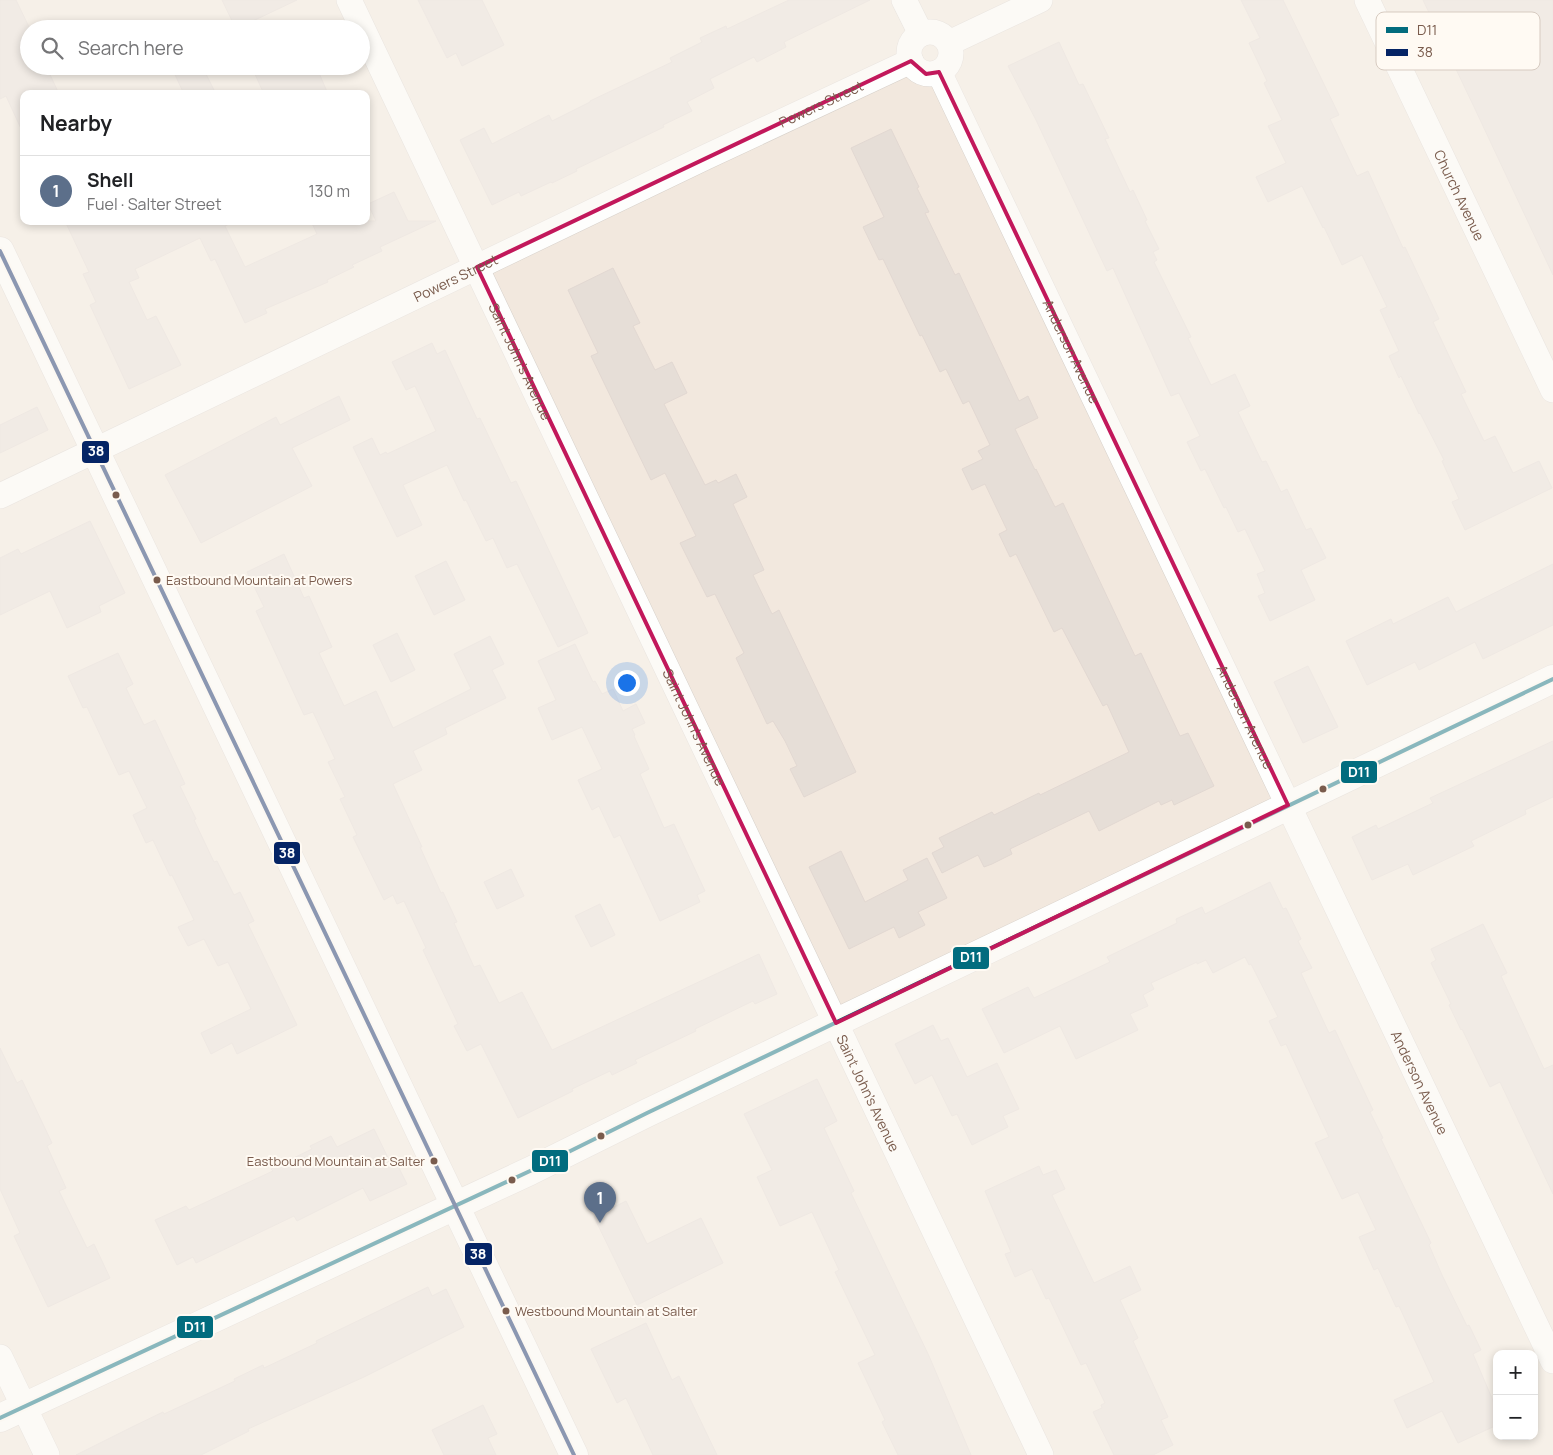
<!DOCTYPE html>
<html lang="en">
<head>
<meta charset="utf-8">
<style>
	:root { --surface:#fff; --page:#f2f2f2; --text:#202124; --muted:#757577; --line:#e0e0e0; --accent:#2563eb }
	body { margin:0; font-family:Manrope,sans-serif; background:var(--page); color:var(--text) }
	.controls { position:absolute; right:15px; bottom:15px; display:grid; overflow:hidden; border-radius:10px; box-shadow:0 2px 8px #0003 }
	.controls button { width:45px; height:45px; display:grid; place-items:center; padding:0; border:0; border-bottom:1px solid var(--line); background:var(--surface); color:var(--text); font:25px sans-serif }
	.you { position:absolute; left:626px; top:682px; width:18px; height:18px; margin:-12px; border:4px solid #fff; border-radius:50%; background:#1a73e8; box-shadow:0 0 0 8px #1a73e833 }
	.badge { display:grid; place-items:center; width:32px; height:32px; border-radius:50%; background:var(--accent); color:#fff; font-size:16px; font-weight:700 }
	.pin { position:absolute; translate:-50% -41px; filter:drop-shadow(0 1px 2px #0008) }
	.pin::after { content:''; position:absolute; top:26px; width:18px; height:15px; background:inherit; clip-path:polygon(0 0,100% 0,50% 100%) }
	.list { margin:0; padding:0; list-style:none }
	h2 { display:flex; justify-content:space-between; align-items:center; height:65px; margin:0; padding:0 20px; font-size:21px }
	h2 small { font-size:16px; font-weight:400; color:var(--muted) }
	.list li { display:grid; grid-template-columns:32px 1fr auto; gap:15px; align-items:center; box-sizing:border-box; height:70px; padding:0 20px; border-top:1px solid var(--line) }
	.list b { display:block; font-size:19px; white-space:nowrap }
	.list p { margin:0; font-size:16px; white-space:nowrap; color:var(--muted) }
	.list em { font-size:16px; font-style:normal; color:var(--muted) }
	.icon { flex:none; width:28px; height:28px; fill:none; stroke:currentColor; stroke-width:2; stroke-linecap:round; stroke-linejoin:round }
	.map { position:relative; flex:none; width:1553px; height:1455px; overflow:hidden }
	.search { position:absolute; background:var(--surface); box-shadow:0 2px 8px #0003; left:20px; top:20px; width:350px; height:55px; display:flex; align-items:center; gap:12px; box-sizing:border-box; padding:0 18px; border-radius:28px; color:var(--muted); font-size:19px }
	.panel { position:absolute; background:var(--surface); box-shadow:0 2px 8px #0003; left:20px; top:90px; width:350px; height:135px; border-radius:10px }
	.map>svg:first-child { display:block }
	.residential { fill:#f2e8de; fill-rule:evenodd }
	.building { fill:#e6ded7; stroke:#e2d8d2 }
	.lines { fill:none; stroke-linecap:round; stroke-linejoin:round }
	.street-casing { stroke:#d7d1cb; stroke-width:26 }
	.secondary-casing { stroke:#d9d2cb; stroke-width:29 }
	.street { stroke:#fefefd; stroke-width:25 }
	.secondary { stroke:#fefefd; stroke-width:28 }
	.bus-1-casing { stroke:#fffaf3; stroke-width:8 }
	.bus-2-casing { stroke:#fffaf3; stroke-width:8 }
	.bus-1 { stroke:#026c7e; stroke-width:4 }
	.bus-2 { stroke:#052465; stroke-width:4 }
	.marked { fill:none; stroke:#c2185b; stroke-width:4; stroke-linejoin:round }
	.bus-dot { fill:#7a5c4d; stroke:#fffaf3; stroke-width:2 }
	.labels { text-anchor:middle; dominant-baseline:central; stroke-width:4; stroke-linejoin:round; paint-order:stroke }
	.bus-label { font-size:13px; fill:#7a5c4d; stroke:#fffaf3; text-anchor:start }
	.street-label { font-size:14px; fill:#7a5c4d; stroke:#fffaf3 }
	.key { fill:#fffaf3; stroke:#d7cbc1; stroke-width:1 }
	.key-label { font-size:14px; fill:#7a5c4d }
	.line-badge { stroke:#fffaf3; stroke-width:2 }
	.badge-label { font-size:14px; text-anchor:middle; font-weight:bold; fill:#fff }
</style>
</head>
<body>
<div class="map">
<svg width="1553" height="1455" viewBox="0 0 1553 1455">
	<rect width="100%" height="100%" fill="#f9f5f0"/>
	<path class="residential" d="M 0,0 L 1553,0 L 1553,1455 L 0,1455 ZM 29,29 L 361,29 L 361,66 L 29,66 ZM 24,94 L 366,94 L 366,221 L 24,221 ZM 1497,1354 L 1534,1354 L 1534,1436 L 1497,1436 Z"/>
	<path class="building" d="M 0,0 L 16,0 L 30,29 L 29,29 L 29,66 L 46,66 L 59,94 L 24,94 L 24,135 L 6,96 L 0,99 Z
		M 222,0 L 297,0 L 236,29 Z
		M 418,0 L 482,0 L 504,45 L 462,66 L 456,53 L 447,58 Z
		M 789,0 L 870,0 L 784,42 L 786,47 L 757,62 L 754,57 L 710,79 L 714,88 L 687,102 L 692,111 L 663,125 L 664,127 L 576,169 L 577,171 L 552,183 L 551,182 L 521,196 L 519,192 L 492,205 L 460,140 L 484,128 L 492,144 L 549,115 L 552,121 L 590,102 L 590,101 L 672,62 L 670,58 L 702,42 L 700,38 L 726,26 L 727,29 Z
		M 1241,0 L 1283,0 L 1339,115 L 1330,119 L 1357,176 L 1368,171 L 1403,248 L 1405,247 L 1439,319 L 1433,322 L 1466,392 L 1461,394 L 1484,441 L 1495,436 L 1513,473 L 1539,461 L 1552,488 L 1465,530 L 1452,502 L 1459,499 L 1442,461 L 1444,460 L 1420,413 L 1419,414 L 1401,376 L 1399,378 L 1389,356 L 1399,351 L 1380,310 L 1387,307 L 1362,255 L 1342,265 L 1324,227 L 1323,228 L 1302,186 L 1268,202 L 1256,177 L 1286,163 L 1268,126 L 1282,120 L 1264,83 L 1267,81 L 1249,43 L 1260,38 Z
		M 1423,0 L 1553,0 L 1553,275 L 1475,109 Z
		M 1059,42 L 1079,85 L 1083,84 L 1109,138 L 1105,139 L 1130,192 L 1133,190 L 1147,220 L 1145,221 L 1159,249 L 1153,252 L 1157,260 L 1154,262 L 1191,337 L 1188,338 L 1211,385 L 1235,374 L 1250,406 L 1238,412 L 1262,462 L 1266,461 L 1281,492 L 1287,489 L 1306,530 L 1311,528 L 1326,558 L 1301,570 L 1315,600 L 1270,621 L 1258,596 L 1265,593 L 1257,574 L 1265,571 L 1245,529 L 1238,532 L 1226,507 L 1224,508 L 1205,469 L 1201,471 L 1187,442 L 1200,436 L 1179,393 L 1171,396 L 1113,268 L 1107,271 L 1036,120 L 1008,66 Z
		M 171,66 L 202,66 L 216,94 L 184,94 Z
		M 267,66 L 316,66 L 328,94 L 264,94 L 254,72 Z
		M 891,129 L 919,187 L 917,188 L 929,212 L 925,213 L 955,275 L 959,273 L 1019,401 L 1028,396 L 1038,418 L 1015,429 L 1035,470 L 1036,469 L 1055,507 L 1063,503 L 1135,656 L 1141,653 L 1180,736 L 1188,733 L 1214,786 L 1174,805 L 1172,800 L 1161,805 L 1159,801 L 1099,831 L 1089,811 L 1010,849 L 1012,854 L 992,864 L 984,867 L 978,855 L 942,873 L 932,853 L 944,847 L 939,838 L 992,812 L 994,815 L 1039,793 L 1040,795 L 1129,752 L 1107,704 L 1103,706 L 1062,628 L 1054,632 L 1016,554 L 1010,557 L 999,534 L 1007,530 L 985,484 L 972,490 L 962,469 L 983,459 L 978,451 L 990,445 L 969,401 L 963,404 L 946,369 L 940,372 L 922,335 L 920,336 L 883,259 L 879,260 L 863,227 L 884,217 L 851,148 Z
		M 394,192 L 408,221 L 436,221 L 380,247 L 382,251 L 352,265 L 354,267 L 327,280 L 328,282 L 265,309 L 267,313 L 245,323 L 215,259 L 211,261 L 200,238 L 135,269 L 139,278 L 129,282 L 147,320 L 156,316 L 181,365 L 129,389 L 90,305 L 96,302 L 83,274 L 89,272 L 65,221 L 235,221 L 225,226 L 245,267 L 317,234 L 311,221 L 376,221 L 368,204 Z
		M 613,268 L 640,323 L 633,326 L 655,370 L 672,362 L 687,393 L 664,404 L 705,485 L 716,480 L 718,483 L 736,474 L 747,497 L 733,504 L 764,570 L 753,575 L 772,614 L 779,610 L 856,772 L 804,797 L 790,769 L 797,766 L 785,741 L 773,721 L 767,724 L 736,658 L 744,653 L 715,594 L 707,597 L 680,543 L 696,536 L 665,473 L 651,480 L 591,356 L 598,353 L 568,290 Z
		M 432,343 L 437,354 L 445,350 L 477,419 L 480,418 L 511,483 L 516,481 L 588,633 L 558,647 L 517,564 L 507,568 L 493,538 L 486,541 L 466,500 L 464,501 L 447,465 L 403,485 L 422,525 L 397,537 L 353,447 L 372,438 L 380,455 L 386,452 L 387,454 L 436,431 L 415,386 L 406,390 L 392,362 Z
		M 339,396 L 350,420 L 292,448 L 312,486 L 201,543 L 165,475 L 276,417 L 280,425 Z
		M 37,407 L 48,430 L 0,453 L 0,425 Z
		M 90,521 L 125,593 L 99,606 L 101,612 L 67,628 L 50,591 L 0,615 L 0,558 L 18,549 L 21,554 Z
		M 284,554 L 304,598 L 309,596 L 332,647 L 319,653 L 344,706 L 376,691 L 393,728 L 471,689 L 454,654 L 490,636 L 504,664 L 492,670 L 506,698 L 445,728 L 447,734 L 413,751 L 422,770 L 393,784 L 422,847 L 420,847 L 441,893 L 443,892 L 457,922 L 454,923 L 474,967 L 480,965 L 499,1003 L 522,992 L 552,1050 L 759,954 L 777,994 L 755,1004 L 753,1001 L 695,1029 L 696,1031 L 635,1060 L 637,1063 L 612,1075 L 610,1071 L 572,1089 L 573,1091 L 518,1118 L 481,1044 L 467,1051 L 454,1026 L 458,1024 L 423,950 L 426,948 L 404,901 L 397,904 L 393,895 L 384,900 L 353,837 L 357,835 L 340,799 L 345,797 L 328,762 L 335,759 L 313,712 L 304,715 L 256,611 L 264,607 L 247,572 Z
		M 446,561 L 465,600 L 434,615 L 415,576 Z
		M 1553,564 L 1553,625 L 1483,659 L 1475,642 L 1419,670 L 1415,662 L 1367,685 L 1346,641 L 1391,619 L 1393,624 L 1448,597 L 1456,612 Z
		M 397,633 L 415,670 L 391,682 L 373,645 Z
		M 575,644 L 593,682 L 595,681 L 602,694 L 613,689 L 623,711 L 636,704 L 645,723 L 632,729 L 635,735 L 634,736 L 649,769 L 640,774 L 664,828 L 674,824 L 705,891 L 697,895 L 700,902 L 660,921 L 620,835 L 614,838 L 599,806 L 592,810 L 578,780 L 602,769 L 582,727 L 552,740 L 538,708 L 556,700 L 538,661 Z
		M 118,653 L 133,684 L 126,688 L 144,725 L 155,720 L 185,784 L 180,786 L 196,819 L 194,820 L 214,862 L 217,861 L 234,895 L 240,892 L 254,921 L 248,924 L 297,1025 L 237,1054 L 232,1043 L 211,1054 L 201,1033 L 251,1009 L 228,962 L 218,966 L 204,939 L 188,946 L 178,927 L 194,920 L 172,875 L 170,876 L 153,840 L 146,843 L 133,815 L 147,808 L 129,771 L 119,775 L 87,707 L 83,708 L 68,676 Z
		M 1308,666 L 1338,727 L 1303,743 L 1274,682 Z
		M 1553,741 L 1553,797 L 1525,810 L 1526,814 L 1471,841 L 1474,846 L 1413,875 L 1408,864 L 1372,880 L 1352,837 L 1376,825 L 1378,829 L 1433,803 L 1430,798 Z
		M 841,851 L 865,902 L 908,880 L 903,870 L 927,858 L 947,898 L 918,912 L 925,925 L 899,938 L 894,927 L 849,949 L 809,867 Z
		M 511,869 L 524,896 L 497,909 L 484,882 Z
		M 1270,882 L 1283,909 L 1286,908 L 1301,939 L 1298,941 L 1312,968 L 1301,973 L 1329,1033 L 1335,1030 L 1352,1066 L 1373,1110 L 1370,1112 L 1383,1138 L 1381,1139 L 1431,1243 L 1429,1245 L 1442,1275 L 1467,1326 L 1469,1325 L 1481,1350 L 1473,1354 L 1497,1410 L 1497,1425 L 1458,1443 L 1442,1411 L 1407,1428 L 1394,1400 L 1434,1382 L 1399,1306 L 1396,1307 L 1378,1268 L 1374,1270 L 1359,1237 L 1376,1230 L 1358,1192 L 1342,1199 L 1315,1143 L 1329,1137 L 1286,1044 L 1281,1046 L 1269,1021 L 1278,1017 L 1251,964 L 1249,965 L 1245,957 L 1213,973 L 1206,960 L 1197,964 L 1197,962 L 1151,983 L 1154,989 L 1143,995 L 1148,1006 L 1130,1014 L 1138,1030 L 1076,1059 L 1060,1026 L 1004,1053 L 982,1009 L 1028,987 L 1034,998 L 1110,962 L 1107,957 L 1177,923 L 1176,919 L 1202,907 L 1205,914 Z
		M 600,904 L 615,935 L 591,947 L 575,916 Z
		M 1483,924 L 1507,973 L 1501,976 L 1544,1069 L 1553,1065 L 1553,1194 L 1500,1082 L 1490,1087 L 1462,1029 L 1461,1030 L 1449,1005 L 1451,1004 L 1431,963 L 1436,960 L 1431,949 Z
		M 933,1025 L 941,1041 L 948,1038 L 967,1077 L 997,1063 L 1019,1109 L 1003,1116 L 1008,1127 L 972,1145 L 957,1114 L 952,1116 L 932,1075 L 915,1084 L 895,1044 Z
		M 0,1048 L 17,1083 L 22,1080 L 52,1143 L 47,1146 L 66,1188 L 59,1191 L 87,1248 L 94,1244 L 110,1278 L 48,1307 L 14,1236 L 20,1233 L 0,1189 Z
		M 817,1079 L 837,1121 L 824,1128 L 854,1191 L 851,1193 L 929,1356 L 971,1455 L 898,1455 L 882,1422 L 885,1420 L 858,1363 L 875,1355 L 835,1272 L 839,1270 L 812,1212 L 780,1226 L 757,1177 L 772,1170 L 744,1114 Z
		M 374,1129 L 391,1164 L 396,1162 L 407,1184 L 370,1201 L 363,1188 L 297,1221 L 294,1216 L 196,1263 L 193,1257 L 177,1265 L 155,1220 L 186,1206 L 189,1210 L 273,1171 L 271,1169 L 312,1149 L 310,1146 L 331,1136 L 337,1147 Z
		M 1039,1166 L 1043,1175 L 1056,1170 L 1065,1189 L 1052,1195 L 1094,1283 L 1130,1266 L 1141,1290 L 1120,1300 L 1138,1338 L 1133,1341 L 1168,1417 L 1161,1420 L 1173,1445 L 1153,1455 L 1114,1455 L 1093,1412 L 1102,1408 L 1101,1405 L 1105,1403 L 1086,1363 L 1081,1365 L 1049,1298 L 1046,1299 L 1032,1269 L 1015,1277 L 1005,1254 L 1011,1252 L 985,1191 Z
		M 626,1201 L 647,1244 L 701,1218 L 723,1263 L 637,1305 L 594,1217 Z
		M 428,1287 L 432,1296 L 446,1289 L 464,1327 L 364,1377 L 248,1429 L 249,1431 L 201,1455 L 76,1455 L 130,1428 L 163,1412 L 164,1414 L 235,1381 L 234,1379 L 263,1365 L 264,1368 L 317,1343 L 316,1341 Z
		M 646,1323 L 672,1380 L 679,1376 L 717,1455 L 653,1455 L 626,1398 L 617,1403 L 591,1349 Z
		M 483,1405 L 497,1434 L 488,1438 L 496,1455 L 444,1455 L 432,1430 Z"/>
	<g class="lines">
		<g class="street-casing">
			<g id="street">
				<path id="s1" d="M 349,0 L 1041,1455"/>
				<path d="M 904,0 L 921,34"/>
				<path id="s2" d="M 1367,0 L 1553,390"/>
				<circle cx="930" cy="53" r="21"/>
				<path d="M 949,43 L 1040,0"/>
				<path id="s3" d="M 939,72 L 1553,1361"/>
				<path id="s4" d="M 0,496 L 706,157 L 911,61"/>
				<path d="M 0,1357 L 47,1455"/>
			</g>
		</g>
		<g class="secondary-casing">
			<path id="secondary" d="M 0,251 L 574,1455
				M 0,1418 L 530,1171 L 647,1113 L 1553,679"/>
		</g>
		<use href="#street" class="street"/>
		<use href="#secondary" class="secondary"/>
		<g class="bus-1-casing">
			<path id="bus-1" d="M 0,1418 L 530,1171 L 647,1113 L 1553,679"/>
		</g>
		<g class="bus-2-casing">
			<path id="bus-2" d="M 0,251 L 574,1455"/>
		</g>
		<use href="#bus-1" class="bus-1"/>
		<use href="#bus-2" class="bus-2"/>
	</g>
	<path d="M0 0H1553V1455H0ZM 911,61 L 926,74 L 939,72 L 1288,805 L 836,1023 L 477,267 Z" fill="#f9f5f0" fill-opacity=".55" fill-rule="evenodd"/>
	<path class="marked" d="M 911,61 L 926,74 L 939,72 L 1288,805 L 836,1023 L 477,267 Z"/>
	<g class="bus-dot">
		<circle cx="116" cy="495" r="4.5"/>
		<circle cx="157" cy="580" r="4.5"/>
		<circle cx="1323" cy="789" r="4.5"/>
		<circle cx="1248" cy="825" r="4.5"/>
		<circle cx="601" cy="1136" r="4.5"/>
		<circle cx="434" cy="1161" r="4.5"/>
		<circle cx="512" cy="1180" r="4.5"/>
		<circle cx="506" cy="1311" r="4.5"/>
	</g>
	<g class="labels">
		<g class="bus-label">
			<text x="166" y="580">Eastbound Mountain at Powers</text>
			<text x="425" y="1161" text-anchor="end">Eastbound Mountain at Salter</text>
			<text x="515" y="1311">Westbound Mountain at Salter</text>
		</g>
		<g class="street-label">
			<text stroke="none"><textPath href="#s4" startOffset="910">Powers Street</textPath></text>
			<text stroke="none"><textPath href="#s2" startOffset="216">Church Avenue</textPath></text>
			<text stroke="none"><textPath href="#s4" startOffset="505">Powers Street</textPath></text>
			<text stroke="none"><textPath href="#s3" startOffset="309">Anderson Avenue</textPath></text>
			<text stroke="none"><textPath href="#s1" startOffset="400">Saint John's Avenue</textPath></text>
			<text stroke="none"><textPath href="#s3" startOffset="714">Anderson Avenue</textPath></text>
			<text stroke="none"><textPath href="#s1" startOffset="805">Saint John's Avenue</textPath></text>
			<text stroke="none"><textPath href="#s3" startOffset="1119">Anderson Avenue</textPath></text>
			<text stroke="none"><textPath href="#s1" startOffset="1210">Saint John's Avenue</textPath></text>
		</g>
	</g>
	<rect x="1376" y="12" width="164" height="58" rx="8" class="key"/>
	<rect x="1386" y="27" width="22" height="6" fill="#026c7e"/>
	<rect x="1386" y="49" width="22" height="7" fill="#052465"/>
	<g class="key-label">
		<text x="1417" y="35">D11</text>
		<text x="1417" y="57">38</text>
	</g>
	<g class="line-badge">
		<rect x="81" y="440" width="29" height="24" rx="5" fill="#052465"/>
		<rect x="1340" y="760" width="38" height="24" rx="5" fill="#026c7e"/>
		<rect x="273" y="841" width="28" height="24" rx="5" fill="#052465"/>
		<rect x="952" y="946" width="38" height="24" rx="5" fill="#026c7e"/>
		<rect x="531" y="1149" width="38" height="24" rx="5" fill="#026c7e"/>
		<rect x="464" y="1242" width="29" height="24" rx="5" fill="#052465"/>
		<rect x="176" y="1315" width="38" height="24" rx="5" fill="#026c7e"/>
	</g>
	<g class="badge-label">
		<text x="96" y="456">38</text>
		<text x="1359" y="777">D11</text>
		<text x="287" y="858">38</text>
		<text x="971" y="962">D11</text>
		<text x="550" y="1166">D11</text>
		<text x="478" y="1259">38</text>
		<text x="195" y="1332">D11</text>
	</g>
</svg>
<div class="controls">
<button>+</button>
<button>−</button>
</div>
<div class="you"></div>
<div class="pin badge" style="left:600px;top:1223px;background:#5c6f8a">1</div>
<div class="search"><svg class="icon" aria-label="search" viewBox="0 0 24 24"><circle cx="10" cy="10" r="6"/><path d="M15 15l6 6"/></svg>Search here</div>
<section class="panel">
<h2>Nearby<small></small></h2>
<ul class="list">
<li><span class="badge" style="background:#5c6f8a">1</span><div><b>Shell</b><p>Fuel · Salter Street</p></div><em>130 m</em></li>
</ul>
</section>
</div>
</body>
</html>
